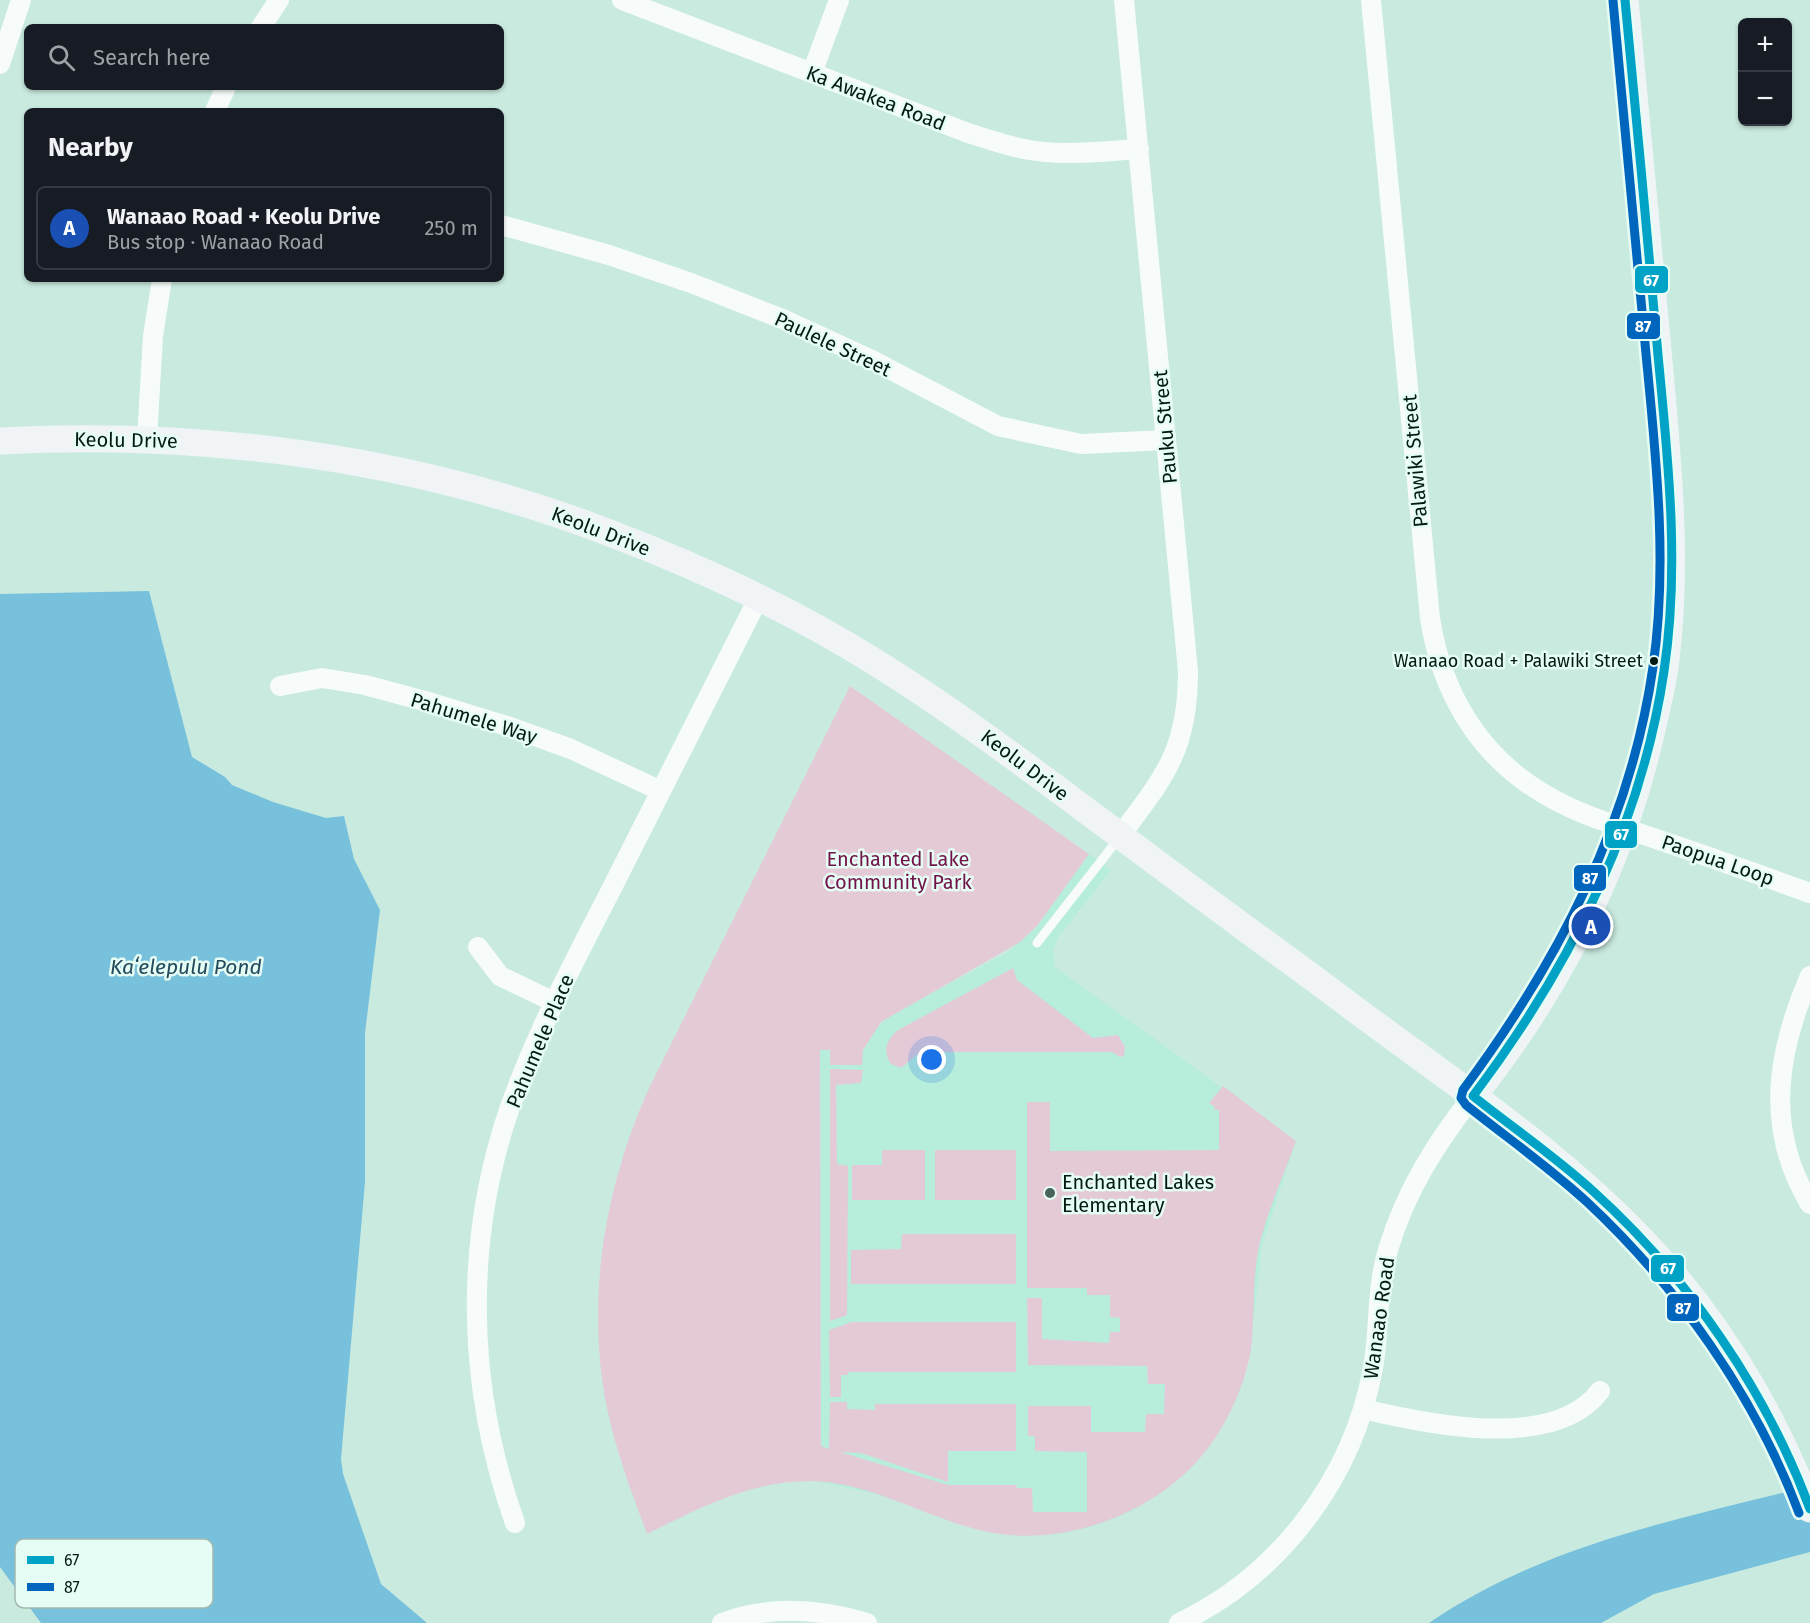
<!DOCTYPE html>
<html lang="en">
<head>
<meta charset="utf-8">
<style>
	:root { --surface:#171b24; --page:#242831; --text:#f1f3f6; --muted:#9ea1a6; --line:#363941; --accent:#a5b2b0 }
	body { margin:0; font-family:"Fira Sans",sans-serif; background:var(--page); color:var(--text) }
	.controls { position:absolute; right:18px; top:18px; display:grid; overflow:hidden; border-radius:9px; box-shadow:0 2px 4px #0004 }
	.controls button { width:54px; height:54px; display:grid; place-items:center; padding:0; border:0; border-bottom:2px solid var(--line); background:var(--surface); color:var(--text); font:30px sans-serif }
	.you { position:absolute; left:932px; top:1060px; width:21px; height:21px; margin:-15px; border:4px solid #fff; border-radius:50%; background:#1a73e8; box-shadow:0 0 0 9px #1a73e833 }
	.badge { display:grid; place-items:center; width:39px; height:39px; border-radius:50%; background:var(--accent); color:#fff; font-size:20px; font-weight:700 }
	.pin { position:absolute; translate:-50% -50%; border:3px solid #fff; box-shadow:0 2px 6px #0006 }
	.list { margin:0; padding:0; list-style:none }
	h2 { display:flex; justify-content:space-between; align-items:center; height:78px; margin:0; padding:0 24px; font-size:26px }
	h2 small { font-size:20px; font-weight:400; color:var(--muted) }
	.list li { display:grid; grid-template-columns:39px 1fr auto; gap:18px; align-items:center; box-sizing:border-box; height:84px; margin:0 12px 12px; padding:0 12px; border:2px solid var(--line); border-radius:9px }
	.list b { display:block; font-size:22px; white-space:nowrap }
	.list p { margin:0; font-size:20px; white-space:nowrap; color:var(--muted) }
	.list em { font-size:20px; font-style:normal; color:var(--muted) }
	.icon { flex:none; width:33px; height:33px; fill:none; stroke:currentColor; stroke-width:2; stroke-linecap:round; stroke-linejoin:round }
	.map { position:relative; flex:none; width:1810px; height:1623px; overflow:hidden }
	.search { position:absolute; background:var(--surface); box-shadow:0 2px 4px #0004; left:24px; top:24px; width:480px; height:66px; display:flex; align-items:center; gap:15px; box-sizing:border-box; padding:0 21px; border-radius:9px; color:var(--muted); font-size:22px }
	.panel { position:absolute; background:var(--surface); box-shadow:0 2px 4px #0004; left:24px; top:108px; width:480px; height:174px; border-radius:9px }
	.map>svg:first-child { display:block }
	.built { fill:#b7eddb }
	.green { fill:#e4cad6 }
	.water { fill:#78c1dc }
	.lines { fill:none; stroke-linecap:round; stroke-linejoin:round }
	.lane { stroke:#f7fcfa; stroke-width:9 }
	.street { stroke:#f7fcfa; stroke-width:20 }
	.secondary { stroke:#f0f4f6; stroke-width:27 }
	.bus-1-casing { stroke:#e5fdf4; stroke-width:14 }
	.bus-2-casing { stroke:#e5fdf4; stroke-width:14 }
	.bus-1 { stroke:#00a2c5; stroke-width:9 }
	.bus-2 { stroke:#0065bd; stroke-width:9 }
	.bus-dot { fill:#031b14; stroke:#e5fdf4; stroke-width:2 }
	.poi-dot { fill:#48635b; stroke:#e5fdf4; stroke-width:2 }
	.labels { text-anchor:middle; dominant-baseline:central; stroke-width:5; stroke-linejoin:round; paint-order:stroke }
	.bus-label { font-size:18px; fill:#031b14; stroke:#e5fdf4; text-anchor:end }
	.street-label { font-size:20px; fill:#031b14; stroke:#e5fdf4 }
	.park-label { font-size:20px; fill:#711248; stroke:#e5fdf4 }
	.poi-label { font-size:20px; fill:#031b14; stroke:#e5fdf4; text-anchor:start }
	.water-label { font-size:21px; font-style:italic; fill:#234a5d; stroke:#e5fdf4 }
	.key { fill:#e5fdf4; stroke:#a1b9b1; stroke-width:1.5 }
	.key-label { font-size:16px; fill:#031b14 }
	.line-badge { stroke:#e5fdf4; stroke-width:2 }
	.badge-label { font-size:16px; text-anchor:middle; font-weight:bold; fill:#fff }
</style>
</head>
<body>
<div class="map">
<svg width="1810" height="1623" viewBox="0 0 1810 1623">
	<rect width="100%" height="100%" fill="#c9eadf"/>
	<path class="built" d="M 1089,854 L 1111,870 L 1058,938 L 1053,952 L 1055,967 L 1296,1141 L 1262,1245 L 1250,1352 L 1238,1393 L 1219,1432 L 1198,1459 L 1168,1486 L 1132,1511 L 1091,1527 L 1057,1534 L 1015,1536 L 876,1494 L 820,1482 L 820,1050 L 865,1049 L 874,1031 L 890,1016 L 1008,952 L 1037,926 Z"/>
	<path class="green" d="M 850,686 L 1089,854 L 1037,926 L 1020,942 L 881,1022 L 863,1050 L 862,1065 L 830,1065 L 830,1050 L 820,1050 L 821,1446 L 829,1449 L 830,1402 L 847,1402 L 847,1409 L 875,1410 L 875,1404 L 1016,1404 L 1016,1451 L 948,1451 L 948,1482 L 861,1453 L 840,1452 L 948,1485 L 1016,1485 L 1017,1488 L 1032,1488 L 1033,1512 L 1087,1512 L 1087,1452 L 1035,1451 L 1035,1436 L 1028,1436 L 1028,1406 L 1091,1406 L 1091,1432 L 1145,1432 L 1146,1414 L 1164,1414 L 1165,1384 L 1148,1384 L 1147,1366 L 1028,1365 L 1027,1298 L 1042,1298 L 1042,1339 L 1109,1343 L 1110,1332 L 1120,1332 L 1120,1318 L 1110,1317 L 1110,1295 L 1087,1295 L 1087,1288 L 1027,1288 L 1027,1102 L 1050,1102 L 1050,1151 L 1219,1150 L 1219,1110 L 1215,1110 L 1214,1106 L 1209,1103 L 1223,1086 L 1296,1141 C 1284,1175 1267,1211 1259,1247 C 1252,1280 1255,1315 1251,1349 C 1247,1376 1234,1408 1219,1432 C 1172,1510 1063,1553 975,1529 C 920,1514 868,1482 810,1481 C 750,1481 699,1508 647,1534 C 632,1493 616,1452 607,1408 C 585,1299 605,1184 651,1084 Z
		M 1013,968 L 1017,980 L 1093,1038 L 1118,1035 L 1125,1047 L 1124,1056 L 1120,1057 L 1112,1052 L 920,1052 L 901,1068 L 891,1064 C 882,1051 887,1039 898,1030 Z
		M 830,1069 L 863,1070 L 861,1083 L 836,1085 L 837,1164 L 848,1166 L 847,1315 L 830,1321 Z
		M 882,1150 L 925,1150 L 925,1200 L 852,1200 L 852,1165 L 882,1165 Z
		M 935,1150 L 1016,1150 L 1016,1200 L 935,1200 Z
		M 902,1234 L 1016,1234 L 1016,1284 L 851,1284 L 851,1250 L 901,1249 Z
		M 852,1322 L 1016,1322 L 1016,1372 L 848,1372 L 848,1375 L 841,1375 L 841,1397 L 830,1397 L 829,1330 Z"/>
	<path class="water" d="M 149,591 L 192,757 L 225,777 L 232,785 L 273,802 L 326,818 L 344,816 L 354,859 L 380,910 L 365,1033 L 365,1182 L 341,1459 L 343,1474 L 381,1584 L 427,1623 L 41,1623 L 0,1567 L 0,594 Z
		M 1810,1486 L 1810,1552 L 1654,1594 L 1601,1623 L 1429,1623 C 1543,1545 1678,1519 1810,1486 Z"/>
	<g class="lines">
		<path class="lane" d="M 1037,943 L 1119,838"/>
		<path class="street" d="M 622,0 L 968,133 C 994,141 1019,150 1045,152 C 1076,155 1108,151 1139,149
			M 1371,0 L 1430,618 C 1442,696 1482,761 1553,799 C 1585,817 1625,828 1659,840 C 1710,857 1760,875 1810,893
			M 261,27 L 279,0
			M 0,64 L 21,0
			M 812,73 L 839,0
			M 215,111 L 226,87
			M 501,225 L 609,255 L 691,283 L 785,320 L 874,361 L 998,426 L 1081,444 L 1166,440
			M 147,439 L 153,336 L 162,279
			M 280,686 L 322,678 L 365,685 L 432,703 L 507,726 L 571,749 L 661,791
			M 1120,836 C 1165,776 1188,750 1188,671 L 1124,0
			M 478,947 L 500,976 L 554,1002
			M 1810,976 C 1777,1052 1764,1128 1810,1204
			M 1363,1409 C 1426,1424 1554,1452 1600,1391
			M 515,1523 C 467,1388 463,1243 510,1107 C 537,1031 576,958 613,886 C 661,789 710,693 759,597
			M 722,1623 C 769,1605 820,1609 867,1623
			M 1179,1623 C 1280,1575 1353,1478 1373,1368 C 1380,1329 1376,1289 1388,1250 C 1405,1192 1436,1143 1473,1096"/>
		<path class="secondary" d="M 0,441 C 206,430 414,458 607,532 C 700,567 790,609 875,662 C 959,714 1038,775 1118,834 C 1191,889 1266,943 1340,998 C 1454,1084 1577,1162 1671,1272 C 1729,1340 1778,1424 1810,1509
			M 1473,1096 C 1558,989 1619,871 1650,738 C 1656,712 1663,686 1666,659 C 1678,560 1668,460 1659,361 C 1648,240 1636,120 1625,0"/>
		<g class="bus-1-casing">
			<path id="bus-1" d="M 1625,0 C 1636,118 1648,237 1658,355 C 1668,459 1680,566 1664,671 C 1641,828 1568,970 1473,1096 C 1513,1128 1556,1157 1594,1192 C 1688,1277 1766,1390 1810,1509"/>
		</g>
		<g class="bus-2-casing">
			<path id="bus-2" d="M 1613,1 C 1624,119 1635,236 1646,354 C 1656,457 1668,564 1653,667 C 1630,826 1557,963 1463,1090 L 1461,1098 L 1466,1105 C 1506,1137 1549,1167 1587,1202 C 1678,1287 1755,1396 1799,1513"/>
		</g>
		<use href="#bus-1" class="bus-1"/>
		<use href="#bus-2" class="bus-2"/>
	</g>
	<circle class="bus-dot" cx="1654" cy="661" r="5"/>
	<circle class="poi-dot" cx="1050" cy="1193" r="6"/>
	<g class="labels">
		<g class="bus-label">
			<text x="1643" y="661">Wanaao Road + Palawiki Street</text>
		</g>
		<g class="street-label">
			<text transform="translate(876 98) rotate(21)">Ka Awakea Road</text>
			<text transform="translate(833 344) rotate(25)">Paulele Street</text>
			<text transform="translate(1165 427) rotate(-95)">Pauku Street</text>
			<text transform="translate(126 440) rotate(1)">Keolu Drive</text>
			<text transform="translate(1415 461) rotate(-95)">Palawiki Street</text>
			<text transform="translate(601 531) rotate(21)">Keolu Drive</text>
			<text transform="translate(474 718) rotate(17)">Pahumele Way</text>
			<text transform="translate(1025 765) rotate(37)">Keolu Drive</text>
			<text transform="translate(1718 860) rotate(19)">Paopua Loop</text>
			<text transform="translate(540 1041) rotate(-67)">Pahumele Place</text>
			<text transform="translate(1379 1318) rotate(-82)">Wanaao Road</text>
		</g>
		<g class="park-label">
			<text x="898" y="859">Enchanted Lake<tspan x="898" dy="23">Community Park</tspan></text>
		</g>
		<g class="poi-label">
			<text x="1062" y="1182">Enchanted Lakes<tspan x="1062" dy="23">Elementary</tspan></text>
		</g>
		<g class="water-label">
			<text x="186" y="967">Kaʻelepulu Pond</text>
		</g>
	</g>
	<rect x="15" y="1539" width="198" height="69" rx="9" class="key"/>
	<rect x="27" y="1556" width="27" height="8" fill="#00a2c5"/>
	<rect x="27" y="1583" width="27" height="8" fill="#0065bd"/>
	<g class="key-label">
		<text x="64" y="1566">67</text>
		<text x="64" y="1593">87</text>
	</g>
	<g class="line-badge">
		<rect x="1634" y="265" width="35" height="29" rx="6" fill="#00a2c5"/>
		<rect x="1626" y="312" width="35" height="28" rx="6" fill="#0065bd"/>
		<rect x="1604" y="820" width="34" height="29" rx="6" fill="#00a2c5"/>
		<rect x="1573" y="864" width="34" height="28" rx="6" fill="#0065bd"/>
		<rect x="1650" y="1254" width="35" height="29" rx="6" fill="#00a2c5"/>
		<rect x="1666" y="1293" width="34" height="29" rx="6" fill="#0065bd"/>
	</g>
	<g class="badge-label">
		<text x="1651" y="286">67</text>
		<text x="1643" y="332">87</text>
		<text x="1621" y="840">67</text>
		<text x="1590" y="884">87</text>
		<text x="1668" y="1274">67</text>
		<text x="1683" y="1314">87</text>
	</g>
</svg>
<div class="controls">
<button>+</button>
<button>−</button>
</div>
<div class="you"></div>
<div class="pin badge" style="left:1591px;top:926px;background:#1a4fb4">A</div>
<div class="search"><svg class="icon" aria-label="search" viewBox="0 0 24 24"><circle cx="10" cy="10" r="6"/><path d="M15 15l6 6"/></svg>Search here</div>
<section class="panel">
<h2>Nearby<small></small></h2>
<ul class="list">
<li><span class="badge" style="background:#1a4fb4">A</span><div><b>Wanaao Road + Keolu Drive</b><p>Bus stop · Wanaao Road</p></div><em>250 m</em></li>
</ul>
</section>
</div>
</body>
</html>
